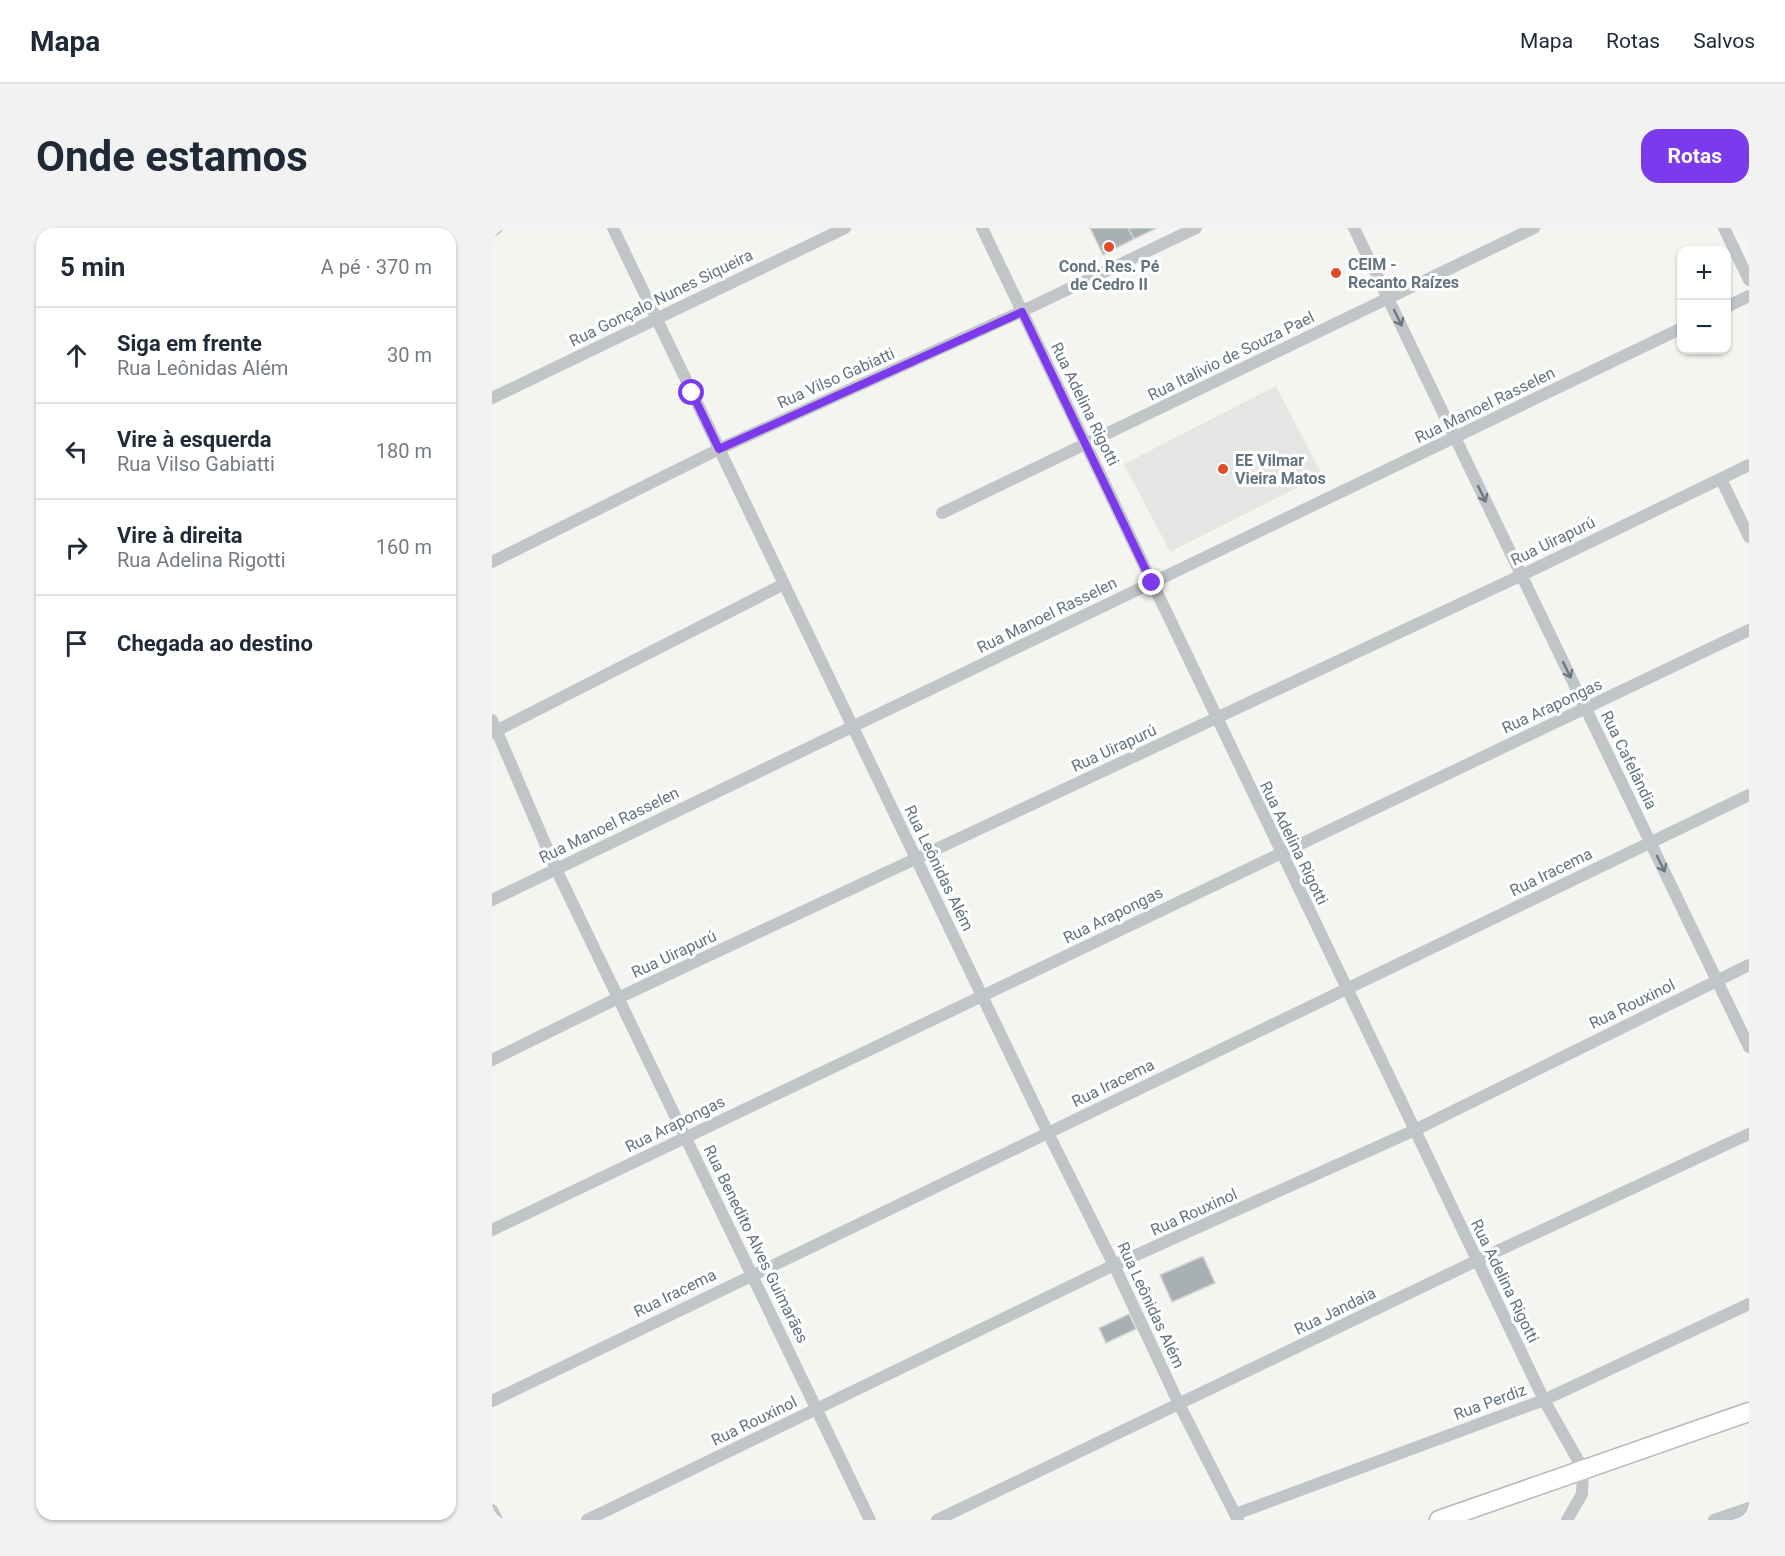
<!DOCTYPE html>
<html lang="pt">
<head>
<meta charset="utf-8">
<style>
	:root { --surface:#fff; --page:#f2f2f3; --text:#1f2937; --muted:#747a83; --line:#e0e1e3; --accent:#7c3aed }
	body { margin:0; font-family:Roboto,sans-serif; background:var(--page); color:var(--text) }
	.controls { position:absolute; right:18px; top:18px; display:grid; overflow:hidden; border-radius:12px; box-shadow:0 2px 4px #0004 }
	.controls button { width:54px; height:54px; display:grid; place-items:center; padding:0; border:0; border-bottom:2px solid var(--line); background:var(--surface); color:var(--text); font:30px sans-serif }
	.stop { position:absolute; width:18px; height:18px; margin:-14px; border:4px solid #7c3aed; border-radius:50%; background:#fff }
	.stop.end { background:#7c3aed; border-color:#fff; box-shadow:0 2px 6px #0008 }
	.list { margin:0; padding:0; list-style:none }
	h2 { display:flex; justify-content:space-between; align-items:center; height:78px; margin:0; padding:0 24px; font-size:26px }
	h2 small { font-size:20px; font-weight:400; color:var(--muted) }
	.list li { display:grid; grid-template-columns:39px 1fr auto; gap:18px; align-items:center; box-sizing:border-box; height:96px; padding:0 24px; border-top:2px solid var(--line) }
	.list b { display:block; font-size:22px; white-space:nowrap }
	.list p { margin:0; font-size:20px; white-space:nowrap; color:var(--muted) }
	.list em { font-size:20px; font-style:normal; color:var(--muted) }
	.icon { flex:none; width:33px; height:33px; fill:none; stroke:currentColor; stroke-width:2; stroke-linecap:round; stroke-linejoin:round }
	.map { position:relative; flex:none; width:1257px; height:1292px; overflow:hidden; border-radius:18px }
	header { display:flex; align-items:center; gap:36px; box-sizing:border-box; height:84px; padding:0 30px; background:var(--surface); border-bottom:2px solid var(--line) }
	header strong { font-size:28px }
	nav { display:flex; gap:33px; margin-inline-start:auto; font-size:21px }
	.intro { display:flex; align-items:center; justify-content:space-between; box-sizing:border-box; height:144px; padding:0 36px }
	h1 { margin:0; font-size:42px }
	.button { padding:15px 27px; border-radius:18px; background:var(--accent); color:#fff; font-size:21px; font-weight:700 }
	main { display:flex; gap:36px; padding:0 36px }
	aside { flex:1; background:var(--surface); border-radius:18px; box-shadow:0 2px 4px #0004 }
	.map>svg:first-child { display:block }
	.built { fill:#e5e6e4 }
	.building { fill:#a8b0b4; stroke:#d5d5d3; stroke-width:1.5 }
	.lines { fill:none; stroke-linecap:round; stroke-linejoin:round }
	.highway-casing { stroke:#b4b7ba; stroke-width:21 }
	.minor { stroke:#c2c5c8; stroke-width:12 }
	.highway { stroke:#fff; stroke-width:18 }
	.oneway { stroke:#697884 }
	.route { stroke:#7c3aed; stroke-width:8 }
	.poi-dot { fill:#de4d27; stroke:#fff; stroke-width:2 }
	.labels { text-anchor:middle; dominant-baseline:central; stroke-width:6; stroke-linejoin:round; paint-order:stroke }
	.poi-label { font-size:16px; font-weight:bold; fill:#647480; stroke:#fff; text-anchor:start }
	.street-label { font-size:16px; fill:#647480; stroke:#fff }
</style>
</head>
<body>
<header>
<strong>Mapa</strong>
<nav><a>Mapa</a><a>Rotas</a><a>Salvos</a></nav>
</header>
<div class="intro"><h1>Onde estamos</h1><a class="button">Rotas</a></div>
<main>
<aside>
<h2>5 min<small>A pé · 370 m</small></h2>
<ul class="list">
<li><svg class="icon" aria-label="ahead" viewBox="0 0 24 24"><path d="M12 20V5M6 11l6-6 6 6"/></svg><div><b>Siga em frente</b><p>Rua Leônidas Além</p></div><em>30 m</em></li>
<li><svg class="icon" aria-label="left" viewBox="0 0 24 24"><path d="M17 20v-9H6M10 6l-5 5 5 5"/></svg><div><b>Vire à esquerda</b><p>Rua Vilso Gabiatti</p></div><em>180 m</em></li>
<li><svg class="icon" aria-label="right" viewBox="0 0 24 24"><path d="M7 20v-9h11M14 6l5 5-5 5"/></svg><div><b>Vire à direita</b><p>Rua Adelina Rigotti</p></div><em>160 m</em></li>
<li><svg class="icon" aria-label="arrive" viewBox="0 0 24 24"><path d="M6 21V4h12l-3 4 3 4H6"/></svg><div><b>Chegada ao destino</b></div></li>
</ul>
</aside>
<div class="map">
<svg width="1257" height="1292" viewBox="0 0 1257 1292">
	<rect width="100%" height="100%" fill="#f4f4f0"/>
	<path class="built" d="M 784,158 L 830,247 L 678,324 L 632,236 Z"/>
	<path class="building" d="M 598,0 L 636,0 L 642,11 L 611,27 Z
		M 636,0 L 665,0 L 642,11 Z
		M 711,1028 L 723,1055 L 680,1074 L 668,1047 Z
		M 637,1086 L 644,1101 L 614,1115 L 607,1100 Z"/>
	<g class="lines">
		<g class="highway-casing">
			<path id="highway" d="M 947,1292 L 1257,1184"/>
		</g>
		<path class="minor" d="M 121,0 L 556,905 L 622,1037 L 687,1176 L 746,1292
			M 490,0 L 923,902 L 1052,1172 L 1091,1241 L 1090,1266 L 1075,1292
			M 862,0 L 1257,819
			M 1232,0 L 1257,52
			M 0,3 L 5,0
			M 1234,79 L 1257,68
			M 0,170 L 353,0
			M 1229,251 L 1257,309
			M 450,285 L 1042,0
			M 0,334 L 227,221 L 522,87 L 704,0
			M 0,492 L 64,641 L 378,1292
			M 0,505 L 292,356
			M 0,672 L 1190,100
			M 0,832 L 126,770 L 1030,347 L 1257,237
			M 0,1002 L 1257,402
			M 0,1173 L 1257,567
			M 0,1282 L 5,1292
			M 744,1286 L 1052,1172 L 1257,1076
			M 95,1292 L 622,1037 L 923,902 L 1257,737
			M 445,1292 L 984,1033 L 1257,906
			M 1222,1292 L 1257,1280"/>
		<use href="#highway" class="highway"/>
	</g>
	<defs><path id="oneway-shaft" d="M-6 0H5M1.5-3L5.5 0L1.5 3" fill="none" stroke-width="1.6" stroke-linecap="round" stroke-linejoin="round" transform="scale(1.5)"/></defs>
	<g class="oneway">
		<use href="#oneway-shaft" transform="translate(906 90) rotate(64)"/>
		<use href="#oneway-shaft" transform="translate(990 266) rotate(64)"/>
		<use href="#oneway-shaft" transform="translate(1075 442) rotate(64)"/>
		<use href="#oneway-shaft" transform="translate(1169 636) rotate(64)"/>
	</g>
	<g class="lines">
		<path class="route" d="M 200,165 L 227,221 L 530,84 L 660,355"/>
	</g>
	<g class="poi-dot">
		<circle cx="617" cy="19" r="6"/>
		<circle cx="844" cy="45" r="6"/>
		<circle cx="731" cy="241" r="6"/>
	</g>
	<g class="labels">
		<g class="poi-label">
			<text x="856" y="36">CEIM -<tspan x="856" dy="18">Recanto Raízes</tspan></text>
			<text x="617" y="38" text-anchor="middle">Cond. Res. Pé<tspan x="617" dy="18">de Cedro II</tspan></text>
			<text x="743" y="232">EE Vilmar<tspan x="743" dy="18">Vieira Matos</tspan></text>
		</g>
		<g class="street-label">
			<text transform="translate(169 70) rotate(-26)">Rua Gonçalo Nunes Siqueira</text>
			<text transform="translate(739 128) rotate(-26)">Rua Italivio de Souza Pael</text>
			<text transform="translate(344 150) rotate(-24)">Rua Vilso Gabiatti</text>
			<text transform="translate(593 176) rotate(64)">Rua Adelina Rigotti</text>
			<text transform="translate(993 177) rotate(-26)">Rua Manoel Rasselen</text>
			<text transform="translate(1061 313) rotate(-26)">Rua Uirapurú</text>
			<text transform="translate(555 387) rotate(-26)">Rua Manoel Rasselen</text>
			<text transform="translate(1060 478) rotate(-25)">Rua Arapongas</text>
			<text transform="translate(622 520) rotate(-25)">Rua Uirapurú</text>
			<text transform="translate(1137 532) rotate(64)">Rua Cafelândia</text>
			<text transform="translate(117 597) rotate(-26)">Rua Manoel Rasselen</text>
			<text transform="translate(802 615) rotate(64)">Rua Adelina Rigotti</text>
			<text transform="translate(447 640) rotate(64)">Rua Leônidas Além</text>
			<text transform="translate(1059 644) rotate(-26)">Rua Iracema</text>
			<text transform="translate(621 687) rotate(-26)">Rua Arapongas</text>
			<text transform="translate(182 726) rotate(-25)">Rua Uirapurú</text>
			<text transform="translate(1140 776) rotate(-26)">Rua Rouxinol</text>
			<text transform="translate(621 855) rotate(-26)">Rua Iracema</text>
			<text transform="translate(183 896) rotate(-26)">Rua Arapongas</text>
			<text transform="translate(702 984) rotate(-24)">Rua Rouxinol</text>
			<text transform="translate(264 1016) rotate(64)">Rua Benedito Alves Guimarães</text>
			<text transform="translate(1013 1053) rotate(64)">Rua Adelina Rigotti</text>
			<text transform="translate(183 1065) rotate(-26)">Rua Iracema</text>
			<text transform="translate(659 1077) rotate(65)">Rua Leônidas Além</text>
			<text transform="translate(843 1083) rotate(-26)">Rua Jandaia</text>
			<text transform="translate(998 1174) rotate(-20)">Rua Perdiz</text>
			<text transform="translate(262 1193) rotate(-26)">Rua Rouxinol</text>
		</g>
	</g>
</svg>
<div class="controls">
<button>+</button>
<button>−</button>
</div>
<div class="stop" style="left:200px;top:165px"></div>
<div class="stop end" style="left:660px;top:355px"></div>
</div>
</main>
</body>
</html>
